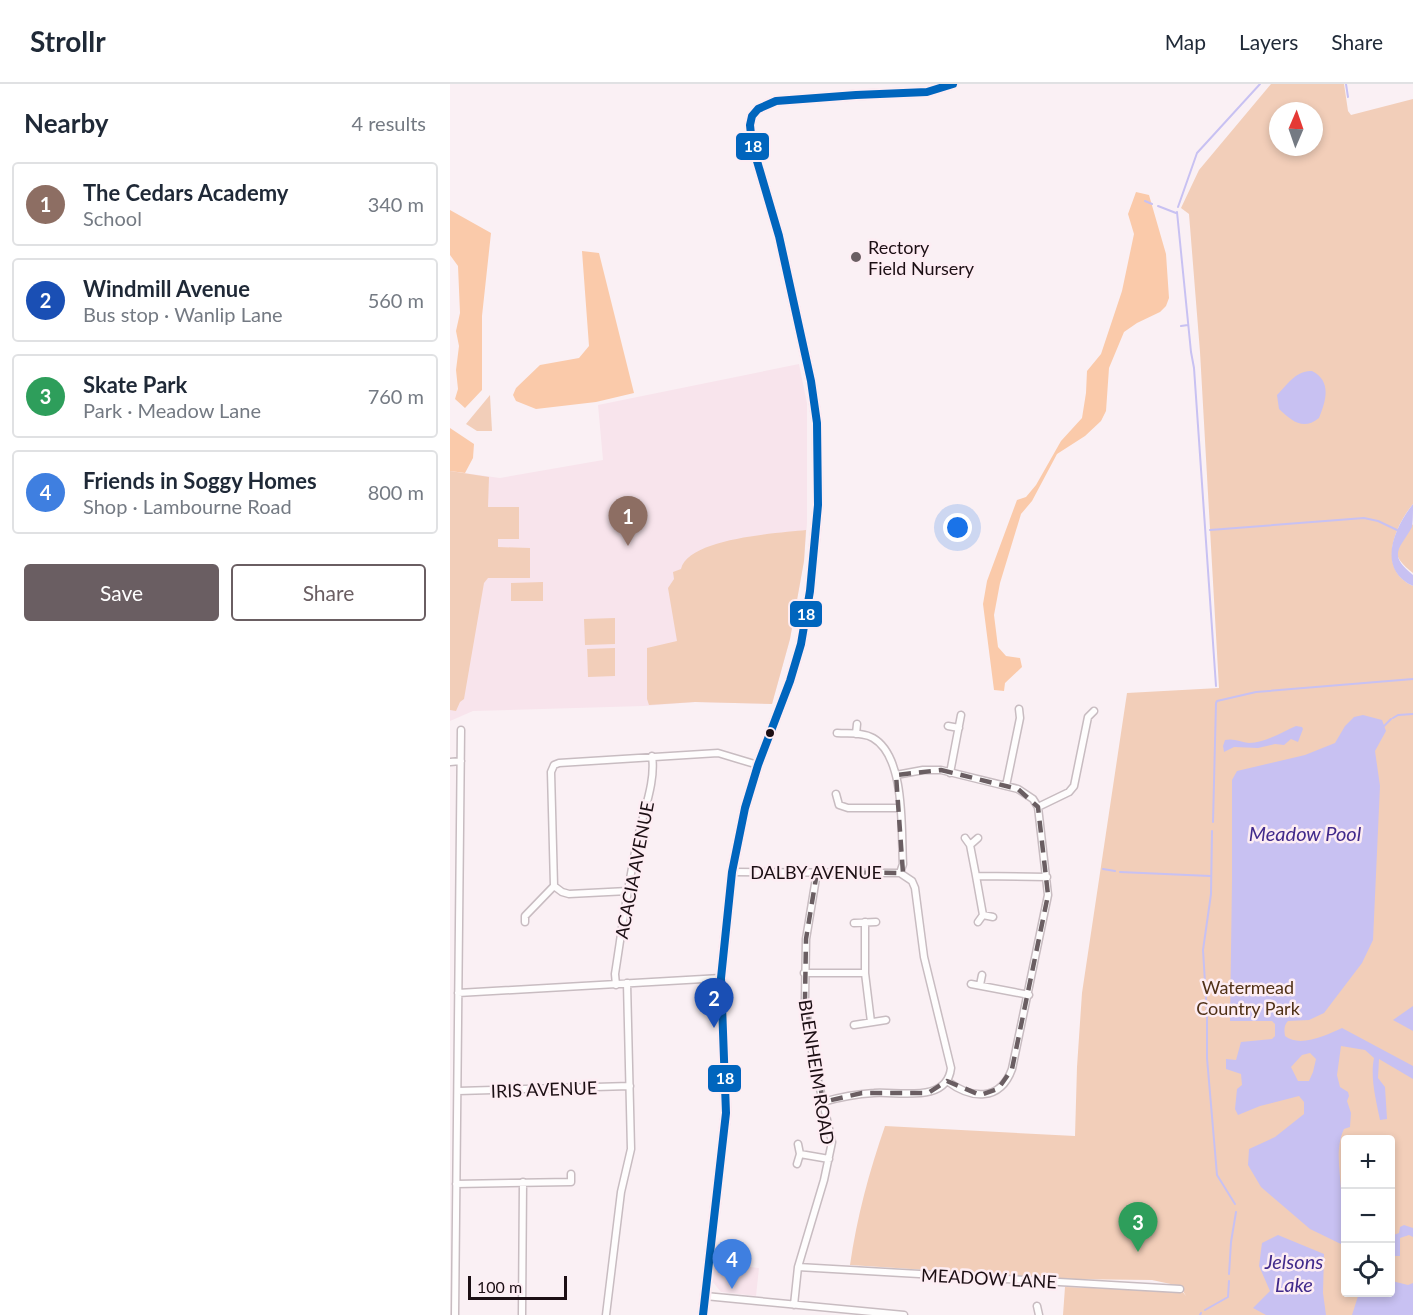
<!DOCTYPE html>
<html lang="en">
<head>
<meta charset="utf-8">
<style>
	:root { --surface:#fff; --page:#f2f2f3; --text:#1f2937; --muted:#747a83; --line:#e0e1e3; --accent:#6a5e62 }
	body { margin:0; font-family:Lato,sans-serif; background:var(--page); color:var(--text) }
	.controls { position:absolute; right:18px; bottom:18px; display:grid; overflow:hidden; border-radius:6px; box-shadow:0 3px 9px #0003 }
	.controls button { width:54px; height:54px; display:grid; place-items:center; padding:0; border:0; border-bottom:2px solid var(--line); background:var(--surface); color:var(--text); font:30px sans-serif }
	.compass { position:absolute; left:819px; top:18px; width:54px; height:54px; border-radius:50%; background:var(--surface); box-shadow:0 3px 9px #0003; rotate:2deg }
	.scale { position:absolute; left:18px; bottom:15px; width:99px; box-sizing:border-box; padding-left:6px; border:3px solid #1c0f14; border-top:0; font-size:16px; line-height:21px; white-space:nowrap; color:#1c0f14; -webkit-text-stroke:4px #fdedf3; paint-order:stroke }
	.you { position:absolute; left:508px; top:444px; width:21px; height:21px; margin:-15px; border:4px solid #fff; border-radius:50%; background:#1a73e8; box-shadow:0 0 0 9px #1a73e833 }
	.badge { display:grid; place-items:center; width:39px; height:39px; border-radius:50%; background:var(--accent); color:#fff; font-size:20px; font-weight:700 }
	.pin { position:absolute; translate:-50% -50px; filter:drop-shadow(0 2px 3px #0008) }
	.pin::after { content:''; position:absolute; top:32px; width:21px; height:18px; background:inherit; clip-path:polygon(0 0,100% 0,50% 100%) }
	.list { margin:0; padding:0; list-style:none }
	h2 { display:flex; justify-content:space-between; align-items:center; height:78px; margin:0; padding:0 24px; font-size:26px }
	h2 small { font-size:20px; font-weight:400; color:var(--muted) }
	.list li { display:grid; grid-template-columns:39px 1fr auto; gap:18px; align-items:center; box-sizing:border-box; height:84px; margin:0 12px 12px; padding:0 12px; border:2px solid var(--line); border-radius:6px }
	.list b { display:block; font-size:22px; white-space:nowrap }
	.list p { margin:0; font-size:20px; white-space:nowrap; color:var(--muted) }
	.list em { font-size:20px; font-style:normal; color:var(--muted) }
	.actions { display:flex; gap:12px; padding:18px 24px }
	.actions a { flex:1; padding:14px 0; border:2px solid var(--accent); border-radius:6px; text-align:center; font-size:21px; color:var(--accent) }
	.actions .main { background:var(--accent); color:#fff }
	.icon { flex:none; width:33px; height:33px; fill:none; stroke:currentColor; stroke-width:2; stroke-linecap:round; stroke-linejoin:round }
	.map { position:relative; flex:none; width:963px; height:1231px; overflow:hidden }
	header { display:flex; align-items:center; gap:36px; box-sizing:border-box; height:84px; padding:0 30px; background:var(--surface); border-bottom:2px solid var(--line) }
	header strong { font-size:28px }
	nav { display:flex; gap:33px; margin-inline-start:auto; font-size:21px }
	main { display:flex }
	aside { flex:1; background:var(--surface) }
	.map>svg:first-child { display:block }
	.built { fill:#f8e4ec }
	.green { fill:#f2ceb9; fill-rule:evenodd }
	.forest { fill:#facaaa }
	.water { fill:#c8c1f2; fill-rule:evenodd }
	.lines { fill:none; stroke-linecap:round; stroke-linejoin:round }
	.stream { stroke:#c8c1f2; stroke-width:2 }
	.street-casing { stroke:#c8bcc1; stroke-width:9 }
	.secondary-casing { stroke:#c8bcc1; stroke-width:11 }
	.street { stroke:#fefdfd; stroke-width:6 }
	.secondary { stroke:#f7f3f7; stroke-width:8 }
	.bus-1-casing { stroke:#fdedf3; stroke-width:12 }
	.bus-1 { stroke:#0065bd; stroke-width:8 }
	.marked { fill:none; stroke:#6a5e62; stroke-width:4.5; stroke-dasharray:12 8; stroke-linejoin:round }
	.poi-dot { fill:#6a5e62; stroke:#fdedf3; stroke-width:2 }
	.bus-dot { fill:#1c0f14; stroke:#fdedf3; stroke-width:2 }
	.labels { text-anchor:middle; dominant-baseline:central; stroke-width:5; stroke-linejoin:round; paint-order:stroke }
	.poi-label { font-size:18px; fill:#1c0f14; stroke:#fdedf3; text-anchor:start }
	.street-label { font-size:18px; fill:#1c0f14; stroke:#fdedf3 }
	.park-label { font-size:18px; fill:#503117; stroke:#fdedf3 }
	.water-label { font-size:20px; font-style:italic; fill:#412a8b; stroke:#fdedf3 }
	.line-badge { stroke:#fdedf3; stroke-width:2 }
	.badge-label { font-size:16px; text-anchor:middle; font-weight:bold; fill:#fff }
</style>
</head>
<body>
<header>
<strong>Strollr</strong>
<nav><a>Map</a><a>Layers</a><a>Share</a></nav>
</header>
<main>
<aside>
<h2>Nearby<small>4 results</small></h2>
<ul class="list">
<li><span class="badge" style="background:#8d6e63">1</span><div><b>The Cedars Academy</b><p>School</p></div><em>340 m</em></li>
<li><span class="badge" style="background:#1a4fb4">2</span><div><b>Windmill Avenue</b><p>Bus stop · Wanlip Lane</p></div><em>560 m</em></li>
<li><span class="badge" style="background:#2e9e5b">3</span><div><b>Skate Park</b><p>Park · Meadow Lane</p></div><em>760 m</em></li>
<li><span class="badge" style="background:#3f7fe0">4</span><div><b>Friends in Soggy Homes</b><p>Shop · Lambourne Road</p></div><em>800 m</em></li>
</ul>
<div class="actions"><a class="main">Save</a><a>Share</a></div>
</aside>
<div class="map">
<svg width="963" height="1231" viewBox="0 0 963 1231">
	<rect width="100%" height="100%" fill="#faf0f4"/>
	<path class="built" d="M 349,280 L 357,319 L 357,439 L 354,477 L 340,555 L 322,620 L 245,618 L 194,622 L 23,627 L 0,637 L 0,387 L 50,394 L 153,376 L 148,321 Z
		M 265,1179 L 309,1184 L 306,1212 L 271,1208 L 262,1197 Z"/>
	<path class="green" d="M 821,0 L 894,0 L 898,27 L 901,31 L 963,15 L 963,420 C 944,443 927,485 963,502 L 963,1231 L 613,1231 L 615,1203 L 732,1207 L 736,1212 L 730,1202 L 702,1196 L 615,1195 L 400,1181 C 407,1133 419,1088 435,1042 L 625,1052 L 627,983 L 632,909 L 677,609 L 769,604 L 750,268 L 739,130 L 731,124 L 749,86 ZM 828,27 L 864,27 L 864,63 L 828,63 ZM 896,1056 L 940,1056 L 940,1208 L 896,1208 Z
		M 40,311 L 42,347 L 27,347 L 16,340 Z
		M 0,387 L 39,393 L 38,423 L 69,423 L 69,455 L 48,455 L 48,463 L 80,464 L 80,494 L 38,494 L 34,499 L 14,615 L 10,618 L 6,627 L 0,626 Z
		M 963,440 L 963,489 C 937,469 946,461 963,440 Z
		M 356,446 L 354,477 L 340,555 L 322,620 L 245,618 L 199,621 L 197,615 L 197,564 L 227,557 L 218,504 L 224,495 L 223,488 L 231,485 C 238,454 329,449 356,446 Z
		M 93,498 L 93,517 L 61,517 L 61,499 Z
		M 165,534 L 165,560 L 135,561 L 134,535 Z
		M 165,564 L 165,592 L 138,593 L 137,565 Z"/>
	<path class="forest" d="M 686,108 L 699,111 L 716,170 L 719,214 L 716,222 L 710,228 L 687,239 L 674,248 L 659,284 L 656,327 L 651,337 L 635,352 L 607,370 L 582,417 L 571,430 L 550,499 L 544,531 L 548,563 L 556,572 L 570,574 L 572,583 L 555,599 L 554,607 L 544,606 L 533,520 L 537,497 L 567,416 L 576,413 L 586,401 L 611,357 L 632,334 L 636,309 L 637,287 L 651,270 L 672,207 L 684,150 L 678,130 Z
		M 0,126 L 41,149 L 32,232 L 32,306 L 15,324 L 5,315 L 8,305 L 6,286 L 9,262 L 6,247 L 10,229 L 8,182 L 0,171 Z
		M 132,167 L 149,169 L 184,309 L 146,318 L 86,325 L 66,317 L 63,311 L 66,304 L 90,281 L 129,274 L 139,262 Z
		M 0,344 L 24,360 L 23,374 L 15,389 L 0,387 Z"/>
	<path class="water" d="M 862,287 C 882,297 876,317 869,334 C 853,347 842,337 829,325 L 827,311 C 837,301 846,286 862,287 Z
		M 963,420 C 963,427 963,438 962,443 C 950,465 937,470 963,491 L 963,502 C 926,485 944,444 963,420 Z
		M 913,631 L 932,636 L 936,647 L 925,667 L 930,702 L 923,856 L 912,879 L 874,929 L 859,936 L 838,937 C 834,941 834,946 835,952 C 850,964 877,951 892,944 L 963,982 L 963,995 L 929,975 L 928,994 L 935,1003 L 937,1035 L 930,1036 C 926,1016 920,994 924,974 L 915,966 L 891,962 L 887,991 L 890,1003 L 898,1008 L 899,1012 L 897,1017 L 901,1029 L 900,1043 L 894,1045 C 885,1064 890,1086 891,1106 L 895,1110 L 895,1162 L 860,1145 L 811,1103 L 798,1081 L 799,1065 L 825,1053 L 854,1030 L 854,1018 L 849,1012 L 810,1022 L 788,1031 L 785,1025 L 787,1005 L 792,1001 L 791,990 L 776,985 L 776,975 L 786,976 L 791,958 L 822,955 L 825,952 L 825,940 L 822,937 L 780,937 L 782,797 L 782,696 L 787,687 L 855,671 L 885,659 L 895,642 L 904,633 ZM 860,969 L 866,975 L 863,988 L 859,997 L 848,997 L 841,983 L 852,971 Z
		M 846,642 L 852,643 L 853,645 L 848,658 L 841,655 L 834,661 L 825,660 L 808,664 L 784,663 L 774,668 L 773,662 L 775,656 C 784,654 791,658 799,659 C 815,659 832,648 846,642 Z
		M 963,922 L 963,947 L 943,936 Z
		M 954,1141 L 963,1144 L 963,1153 L 959,1151 L 950,1154 L 950,1172 L 941,1172 L 941,1152 L 949,1149 L 950,1143 Z
		M 828,1151 L 874,1170 L 873,1209 L 876,1231 L 816,1231 L 803,1224 L 820,1207 L 809,1182 L 812,1159 Z
		M 941,1195 L 942,1197 L 958,1201 L 963,1199 L 963,1231 L 902,1231 L 909,1209 L 940,1208 Z"/>
	<g class="lines">
		<path class="stream" d="M 896,0 L 898,13
			M 695,117 L 702,120
			M 708,122 L 726,129
			M 728,123 L 747,69 L 810,0
			M 727,128 L 741,268 L 744,284 L 766,602
			M 731,242 L 738,241
			M 760,446 L 914,434 L 928,437 L 947,446
			M 943,634 L 948,631 L 963,630
			M 934,642 L 941,635
			M 763,738 L 766,619 L 767,617 L 806,608 L 963,595
			M 762,747 L 761,810 L 753,866 L 757,931 L 757,974 L 767,1091 L 785,1120
			M 653,785 L 665,787
			M 670,788 L 760,792
			M 779,1190 L 781,1158 L 786,1128
			M 755,1226 L 778,1213 L 779,1197
			M 750,1231 L 751,1229"/>
		<g class="street-casing">
			<path id="street" d="M 498,642 L 509,644
				M 406,650 L 407,640
				M 0,678 L 11,677
				M 500,689 L 511,631
				M 446,691 L 473,686 L 491,686 L 568,705 L 583,715 L 588,723 L 598,811 L 562,985 C 550,1018 521,1015 497,997
				M 556,702 L 570,634 L 569,625
				M 386,710 L 389,721 L 398,724 L 450,724
				M 588,723 L 619,708 L 624,702 L 638,633 L 644,627
				M 515,754 L 520,761 L 526,792 L 597,793
				M 520,761 L 528,754
				M 282,788 L 450,789
				M 526,792 L 533,831
				M 178,807 L 119,810 L 112,808 L 104,802 L 101,688 L 104,681 L 109,679 L 268,669 L 308,681
				M 75,838 L 75,832 L 104,802
				M 528,838 L 533,831 L 543,833
				M 404,839 L 426,838
				M 354,889 L 415,889 L 415,838
				M 415,889 L 421,938
				M 521,900 L 579,911
				M 166,901 L 165,890 C 172,845 178,799 188,754 C 193,728 206,698 202,672
				M 530,901 L 532,891
				M 8,909 L 271,894
				M 404,941 L 436,936
				M 8,1007 L 180,1002
				M 373,1018 C 390,1013 407,1010 424,1009 C 448,1007 497,1020 501,984 L 474,873 L 465,804 L 462,797 L 450,789 L 453,780 C 451,747 456,673 423,654 C 413,648 399,650 387,649
				M 348,1060 L 350,1070 L 379,1075
				M 347,1080 L 350,1070
				M 6,1100 L 121,1098 L 121,1090
				M 348,1183 L 730,1205
				M 255,1212 L 454,1231
				M 344,1221 L 348,1183 L 374,1096 L 382,1058 L 363,974 L 355,915 L 356,855 L 367,788
				M 587,1222 L 589,1231
				M 5,1231 L 11,646
				M 72,1231 L 73,1098
				M 156,1231 L 171,1108 L 181,1065 L 177,899"/>
		</g>
		<g class="secondary-casing">
			<path id="secondary" d="M 253,1231 L 276,1029 L 271,894 L 282,788 L 295,724 L 308,681 L 340,597 L 351,560 L 360,507 L 368,421 L 367,339 L 361,297 L 329,152 L 302,60 L 300,41 L 302,32 L 308,25 L 326,17 L 406,11 L 477,8 L 503,0"/>
		</g>
		<use href="#street" class="street"/>
		<use href="#secondary" class="secondary"/>
		<g class="bus-1-casing">
			<path id="bus-1" d="M 253,1231 L 276,1029 L 271,894 L 282,788 L 295,724 L 308,681 L 340,597 L 351,560 L 360,507 L 368,421 L 367,339 L 361,297 L 329,152 L 302,60 L 300,41 L 302,32 L 308,25 L 326,17 L 406,11 L 477,8 L 503,0"/>
		</g>
		<use href="#bus-1" class="bus-1"/>
	</g>
	<path class="marked" d="M 491,686 L 568,705 L 588,723 L 598,811 L 562,985 L 548,1005 L 530,1011 L 497,997 L 478,1009 L 412,1009 L 373,1018 L 355,915 L 356,855 L 367,788 L 453,789 L 446,691 Z"/>
	<circle class="poi-dot" cx="406" cy="173" r="6"/>
	<circle class="bus-dot" cx="320" cy="649" r="5"/>
	<g class="labels">
		<g class="poi-label">
			<text x="418" y="163">Rectory<tspan x="418" dy="21">Field Nursery</tspan></text>
		</g>
		<g class="street-label">
			<text transform="translate(184 786) rotate(-79)">ACACIA AVENUE</text>
			<text x="366" y="788">DALBY AVENUE</text>
			<text transform="translate(367 988) rotate(81)">BLENHEIM ROAD</text>
			<text transform="translate(94 1005) rotate(-2)">IRIS AVENUE</text>
			<text transform="translate(539 1194) rotate(3)">MEADOW LANE</text>
		</g>
		<g class="park-label">
			<text x="798" y="903">Watermead<tspan x="798" dy="21">Country Park</tspan></text>
		</g>
		<g class="water-label">
			<text x="855" y="749">Meadow Pool</text>
			<text x="844" y="1177">Jelsons<tspan x="844" dy="23">Lake</tspan></text>
		</g>
	</g>
	<g class="line-badge">
		<rect x="285" y="48" width="35" height="29" rx="6" fill="#0065bd"/>
		<rect x="339" y="516" width="34" height="28" rx="6" fill="#0065bd"/>
		<rect x="257" y="980" width="35" height="29" rx="6" fill="#0065bd"/>
	</g>
	<g class="badge-label">
		<text x="303" y="68">18</text>
		<text x="356" y="536">18</text>
		<text x="275" y="1000">18</text>
	</g>
</svg>
<div class="controls">
<button>+</button>
<button>−</button>
<button><svg class="icon" aria-label="locate" viewBox="0 0 24 24"><circle cx="12" cy="12" r="6"/><path d="M12 2v4M12 18v4M2 12h4M18 12h4"/></svg></button>
</div>
<svg class="compass" viewBox="-18 -18 36 36"><path d="M0-13l5 13h-10z" fill="#e53935"/><path d="M0 13l5-13h-10z" fill="#747a83"/></svg>
<div class="scale">100 m</div>
<div class="you"></div>
<div class="pin badge" style="left:178px;top:462px;background:#8d6e63">1</div>
<div class="pin badge" style="left:264px;top:944px;background:#1a4fb4">2</div>
<div class="pin badge" style="left:688px;top:1168px;background:#2e9e5b">3</div>
<div class="pin badge" style="left:282px;top:1205px;background:#3f7fe0">4</div>
</div>
</main>
</body>
</html>
